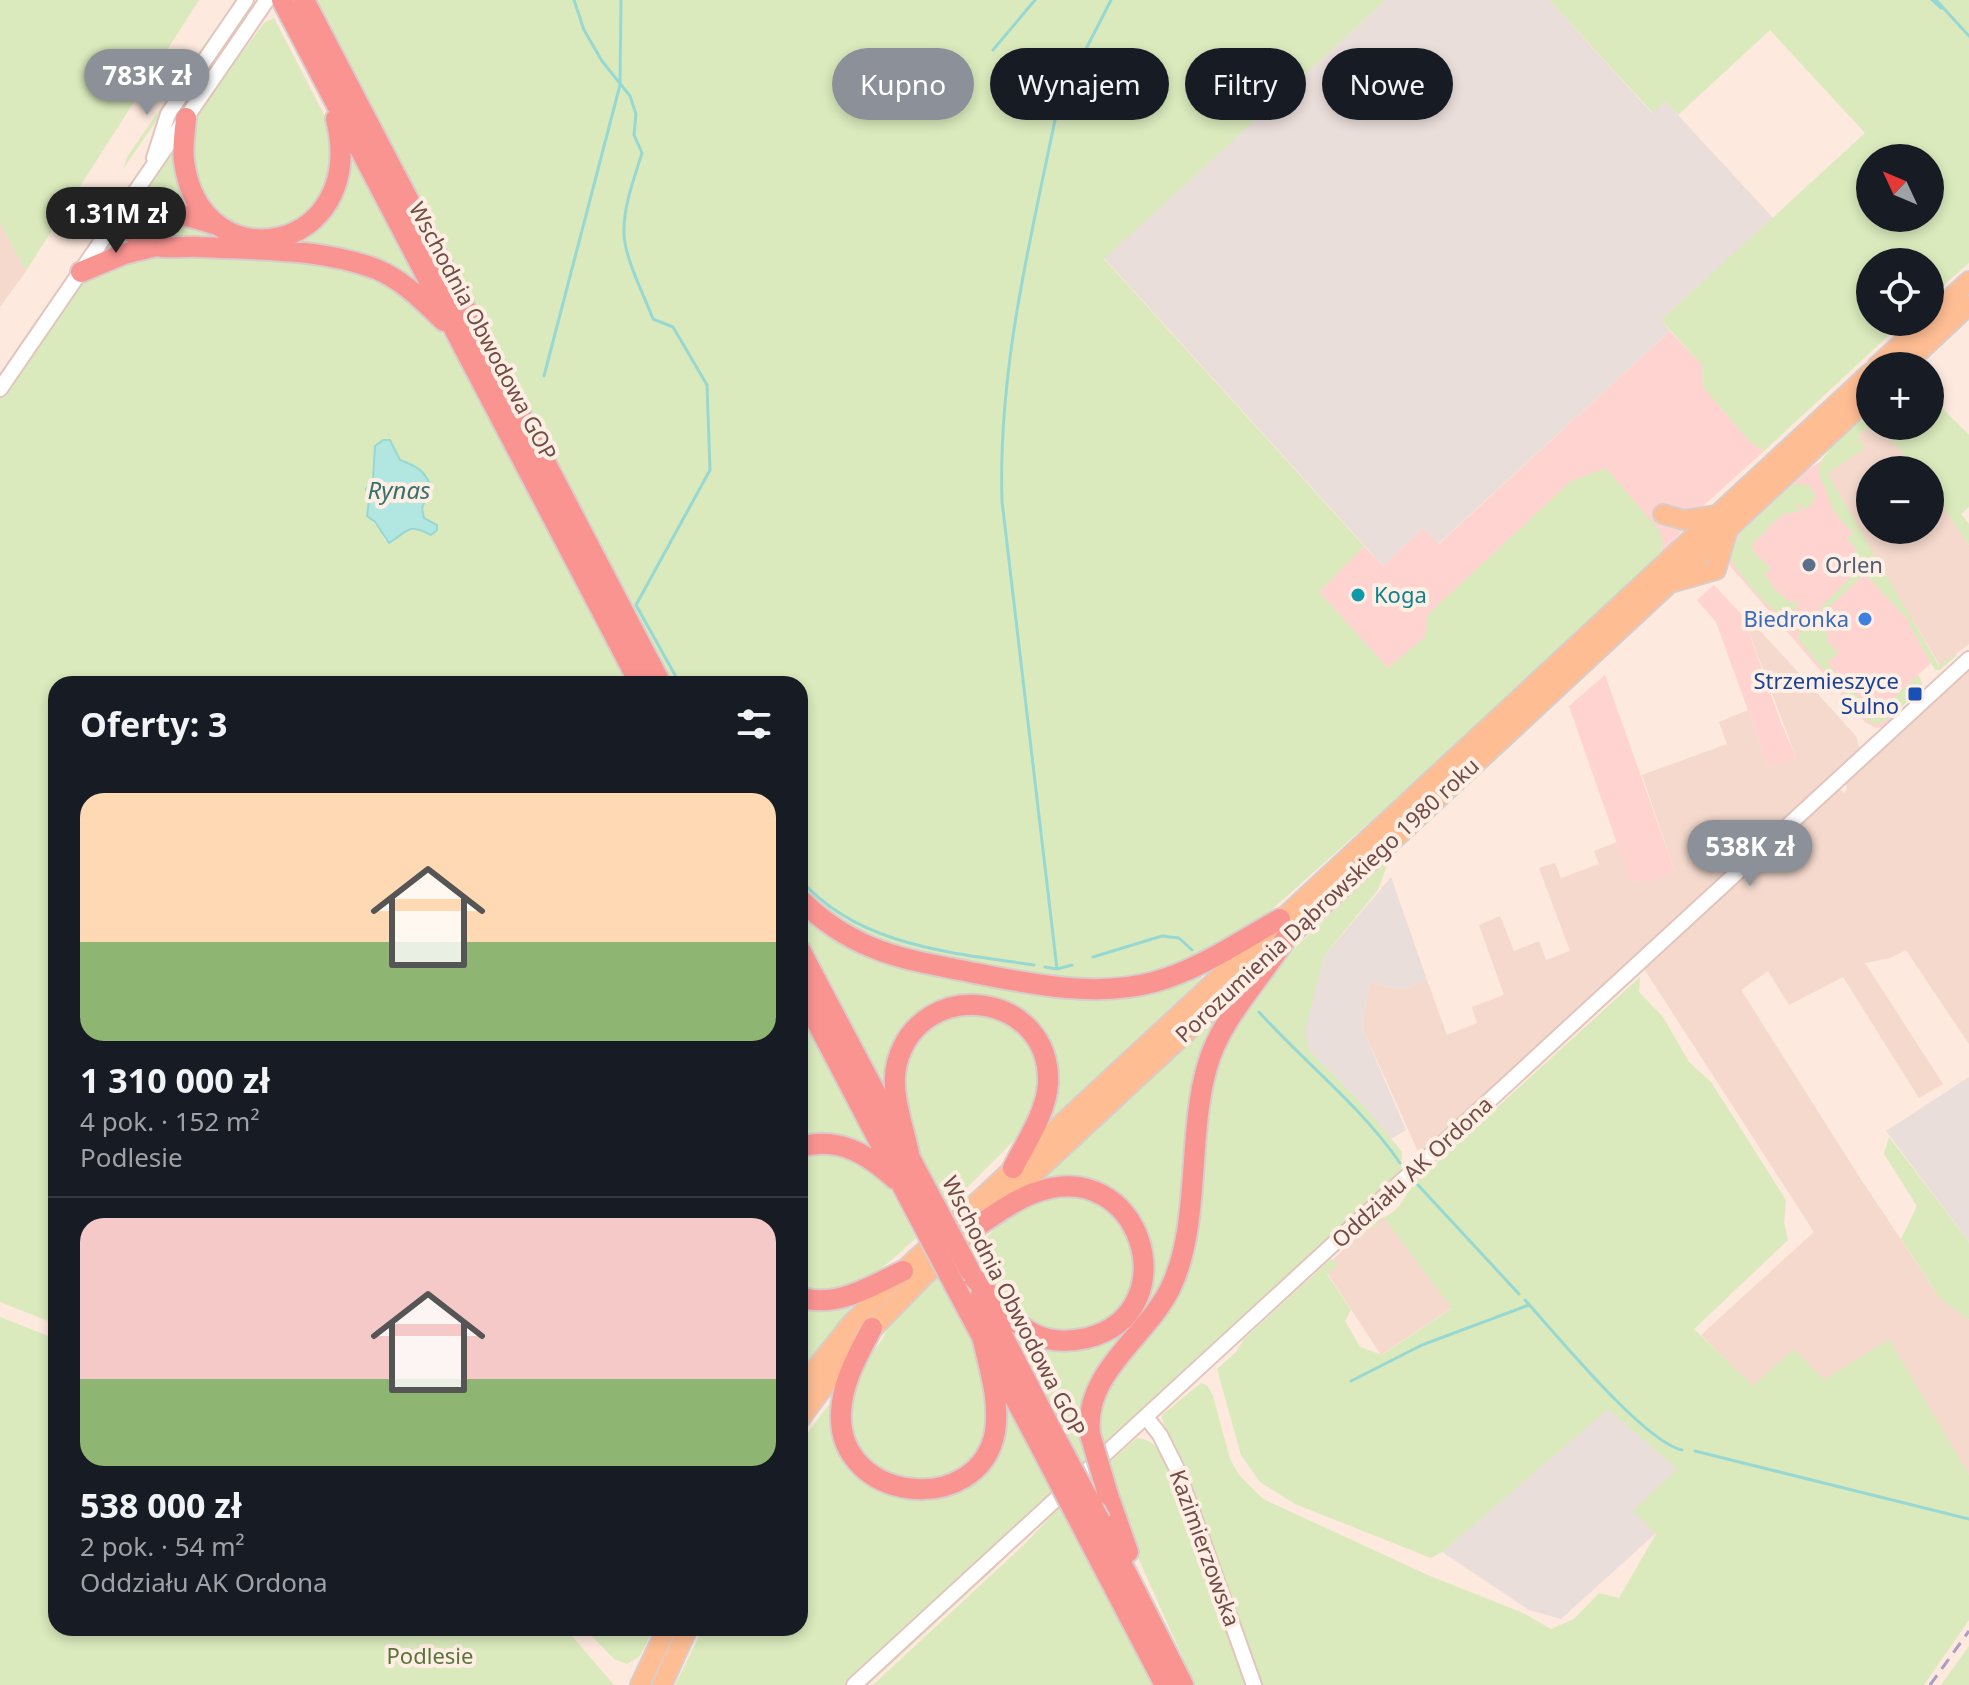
<!DOCTYPE html>
<html lang="pl">
<head>
<meta charset="utf-8">
<style>
	:root { --surface:#171b24; --page:#242831; --text:#f1f3f6; --muted:#9ea1a6; --line:#363941; --accent:#8c9099 }
	body { margin:0; font-family:"Noto Sans",sans-serif; background:var(--page); color:var(--text); height:100vh; display:flex; flex-direction:column; font-size:30px; white-space:nowrap }
	* { box-sizing:border-box; margin:0 }
	p { font-size:26px; color:var(--muted) }
	.icon { flex:none; width:44px; height:44px; fill:none; stroke:currentColor; stroke-width:2; stroke-linecap:round; stroke-linejoin:round }
	.map { position:relative; flex:1; overflow:hidden }
	.drawer { position:absolute; left:48px; top:676px; width:760px; height:960px; display:flex; flex-direction:column; background:var(--surface); border-radius:24px; box-shadow:0 4px 12px #0003 }
	.drawer>* { flex:none }
	.top-card { position:absolute; left:832px; top:48px; width:760px; height:72px; display:flex; gap:16px }
	.needle { width:52px; rotate:314deg }
	.buttons { position:absolute; left:1856px; top:144px; display:grid; gap:16px }
	.buttons a { display:grid; place-items:center; width:88px; height:88px; border-radius:50%; background:var(--surface); box-shadow:0 4px 12px #0003; font-size:40px }
	.price { position:absolute; translate:-50% -68px; padding:0 18px; border-radius:28px; background:var(--accent); color:#fff; font-size:26px; line-height:52px; filter:drop-shadow(0 2px 4px #0008) }
	.price::after { content:''; position:absolute; left:50%; top:48px; width:24px; height:18px; margin-left:-12px; background:inherit; clip-path:polygon(0 0,100% 0,50% 100%) }
	.price.current { background:#222; color:#fff }
	ul { padding:0; list-style:none }
	li { display:grid; align-content:center; gap:16px; height:424px; padding:0 32px }
	li+li { border-top:2px solid var(--line) }
	li span { display:grid; place-items:center; height:248px; border-radius:24px; color:#555 }
	li>.icon { margin-inline-start:auto }
	span .icon { width:144px; height:144px; fill:#fffc; stroke-width:1 }
	li b { font-size:34px }
	h2 { display:flex; justify-content:space-between; align-items:center; height:96px; padding:0 32px; font-size:34px }
	.tag { padding:0 28px; border-radius:36px; background:var(--surface); box-shadow:0 4px 12px #0003; font-size:28px; line-height:72px }
	.tag.current { background:var(--accent); color:#fff }
	.map>svg:first-child { display:block }
</style>
</head>
<body>
<div class="map">
<svg width="1969" height="1685" viewBox="0 0 1969 1685">
	<rect width="100%" height="100%" fill="#fde9dd"/>
	<path fill="#f4d9cc" d="M 0,223 L 26,271 L 0,307 Z
		M 1870,425 L 1881,426 L 1916,470 L 1870,470 L 1870,530 L 1930,530 L 1930,488 L 1969,545 L 1969,644 L 1940,666 L 1827,472 L 1865,448 L 1857,437 Z
		M 1745,614 L 1856,736 L 1860,750 L 1421,1158 L 1362,1027 L 1370,982 L 1402,990 L 1427,980 L 1447,1035 L 1477,1023 L 1472,1007 L 1504,995 L 1479,925 L 1500,916 L 1514,951 L 1539,941 L 1546,960 L 1570,951 L 1539,868 L 1555,863 L 1561,878 L 1599,864 L 1594,851 L 1617,842 L 1631,883 L 1645,879 L 1646,882 L 1675,872 L 1642,775 L 1727,744 L 1719,722 L 1748,710 L 1769,768 L 1796,757 L 1743,616 Z
		M 1969,668 L 1969,1044 L 1906,950 L 1890,958 L 1865,963 L 1943,1084 L 1919,1098 L 1843,977 L 1789,1005 L 1768,971 L 1741,990 L 1862,1181 L 1940,1298 L 1969,1320 L 1969,1475 L 1889,1340 L 1824,1380 L 1794,1350 L 1753,1387 L 1701,1335 L 1814,1232 L 1643,967 L 1838,788 L 1844,793 L 1847,789 L 1846,780 Z
		M 1384,1217 L 1453,1307 L 1381,1355 L 1324,1268 L 1372,1223 Z"/>
	<path fill="#fed3d0" d="M 1670,331 L 1702,365 L 1703,387 L 1750,442 L 1764,451 L 1703,506 L 1661,555 L 1663,541 L 1426,636 L 1388,668 L 1319,592 L 1364,546 L 1383,566 L 1423,528 L 1439,544 Z
		M 1823,460 L 1935,659 L 1918,675 L 1922,683 L 1921,688 L 1898,710 L 1900,713 L 1882,727 L 1876,728 L 1865,722 L 1731,567 L 1727,557 L 1733,539 L 1810,468 Z
		M 1714,585 L 1743,616 L 1781,723 L 1796,757 L 1769,768 L 1716,622 L 1697,600 Z
		M 1605,675 L 1675,872 L 1647,883 L 1645,879 L 1631,883 L 1569,706 Z"/>
	<path fill="#eadeda" d="M 1386,0 L 1549,0 L 1652,113 L 1665,101 L 1773,218 L 1661,320 L 1670,331 L 1438,544 L 1423,528 L 1383,566 L 1104,258 Z
		M 1391,877 L 1427,980 L 1402,990 L 1370,982 L 1362,1027 L 1406,1130 L 1391,1139 L 1365,1107 L 1307,1049 L 1304,1031 L 1324,956 Z
		M 1969,1077 L 1969,1242 L 1886,1131 Z
		M 1608,1408 L 1677,1469 L 1656,1533 L 1561,1619 L 1529,1610 L 1442,1552 Z"/>
	<path fill="#daeabc" fill-rule="evenodd" d="M 0,0 L 199,0 L 26,271 L 0,223 Z
		M 314,0 L 1386,0 L 1104,259 L 1364,546 L 1319,592 L 1388,668 L 1426,636 L 1427,615 L 1571,481 L 1606,468 L 1658,529 L 1663,541 L 1661,555 L 1397,798 L 1270,911 L 1240,933 L 1169,969 L 1113,981 L 1041,978 L 875,942 L 800,893 L 800,684 L 670,684 Z
		M 1549,0 L 1969,0 L 1969,263 L 1930,297 L 1930,262 L 1870,262 L 1870,322 L 1903,322 L 1764,451 L 1750,442 L 1703,387 L 1702,365 L 1661,320 L 1865,133 L 1770,30 L 1678,115 L 1665,101 L 1653,113 ZM 1870,158 L 1930,158 L 1930,218 L 1870,218 Z
		M 274,18 L 334,134 L 326,196 L 285,230 L 242,230 L 204,205 L 188,148 L 194,117 L 264,23 Z
		M 218,32 L 123,169 L 127,157 L 208,39 Z
		M 178,139 L 204,217 L 133,204 Z
		M 349,143 L 426,293 L 284,241 L 302,234 Z
		M 133,214 L 182,217 L 234,242 L 155,241 L 138,232 Z
		M 201,251 L 364,268 L 424,309 L 461,360 L 628,684 L 56,684 L 56,1324 L 0,1302 L 0,399 L 84,281 L 123,259 ZM 399,460 L 418,467 L 425,505 L 422,508 L 424,518 L 437,525 L 407,529 L 385,541 C 382,531 378,528 371,520 C 367,514 368,508 369,501 C 372,471 372,474 399,460 Z
		M 1930,380 L 1940,388 L 1932,398 L 1969,435 L 1969,507 L 1961,514 L 1969,524 L 1969,545 L 1930,488 L 1930,470 L 1916,470 L 1881,426 L 1930,426 Z
		M 1870,413 L 1870,425 L 1857,437 L 1865,448 L 1828,473 L 1939,666 L 1955,654 L 1957,655 L 1940,670 L 1935,670 L 1909,625 L 1911,623 L 1865,574 L 1829,607 L 1831,610 L 1825,615 L 1820,608 L 1861,567 L 1856,562 L 1859,558 L 1854,553 L 1856,549 L 1847,539 L 1853,533 C 1838,517 1832,512 1826,491 C 1825,485 1820,480 1819,473 C 1816,454 1856,426 1870,413 Z
		M 1797,483 L 1811,487 L 1815,495 L 1814,502 L 1804,510 L 1799,503 L 1796,507 L 1802,511 L 1783,514 L 1769,527 L 1767,525 L 1767,530 L 1752,544 L 1754,552 L 1771,569 L 1764,575 L 1772,583 L 1771,585 C 1780,594 1783,596 1792,604 L 1797,600 L 1799,603 L 1793,612 C 1787,613 1780,614 1774,610 C 1765,605 1729,564 1730,554 C 1730,547 1735,542 1740,537 L 1738,535 L 1788,488 Z
		M 1807,619 L 1814,620 L 1829,636 L 1826,640 L 1838,653 L 1827,663 L 1870,709 L 1875,704 L 1880,710 L 1882,708 L 1891,717 L 1876,725 L 1868,721 L 1798,640 L 1799,628 Z
		M 1918,675 L 1922,683 L 1921,688 L 1893,715 L 1885,706 Z
		M 1390,857 L 1378,890 L 1324,956 L 1305,1031 L 1308,1049 L 1365,1107 L 1402,1152 L 1401,1174 C 1302,1267 1199,1355 1101,1448 L 1096,1420 L 1102,1399 L 1115,1374 L 1164,1308 L 1201,1114 L 1230,1028 L 1273,969 Z
		M 800,906 L 829,931 L 1042,991 L 1196,973 L 1202,978 L 1041,1128 L 1055,1069 L 986,997 C 958,993 941,1003 919,1017 L 893,1111 L 800,928 Z
		M 1640,977 L 1639,992 L 1663,1017 L 1689,1062 L 1711,1082 L 1786,1200 L 1784,1222 L 1788,1240 L 1694,1329 L 1753,1386 L 1794,1349 L 1824,1380 L 1889,1339 L 1969,1475 L 1969,1620 L 1924,1685 L 1260,1685 L 1184,1472 L 1162,1419 L 1162,1415 L 1201,1383 L 1207,1385 L 1213,1396 L 1230,1459 L 1239,1475 L 1263,1499 L 1430,1576 L 1523,1613 L 1551,1629 L 1574,1619 L 1599,1593 L 1619,1598 L 1656,1534 L 1633,1511 L 1677,1469 L 1608,1409 L 1442,1552 L 1431,1558 L 1295,1504 L 1260,1482 L 1241,1455 L 1217,1369 L 1236,1352 L 1244,1339 L 1331,1259 L 1338,1265 L 1327,1274 L 1351,1310 L 1345,1321 L 1360,1347 L 1382,1355 L 1452,1308 L 1384,1218 L 1368,1231 L 1364,1228 C 1373,1221 1379,1220 1388,1215 C 1401,1209 1406,1193 1414,1183 Z
		M 1231,1000 L 1212,1033 L 1180,1235 L 1165,1283 L 1106,1362 L 1088,1461 L 1081,1467 L 1003,1318 L 1030,1338 L 1119,1331 L 1149,1238 C 1138,1214 1106,1178 1077,1178 C 1061,1178 1042,1185 1026,1189 Z
		M 800,1006 L 879,1153 L 800,1141 Z
		M 982,1009 L 1021,1030 L 1042,1073 L 1030,1124 L 949,1206 L 913,1141 L 901,1097 L 906,1056 L 935,1019 Z
		M 1889,1137 L 1969,1242 L 1969,1320 L 1940,1298 L 1901,1239 L 1917,1206 L 1884,1154 Z
		M 800,1153 L 850,1155 L 886,1181 L 916,1238 C 883,1268 849,1303 800,1286 Z
		M 1047,1195 L 1090,1196 L 1122,1217 L 1139,1274 L 1117,1316 L 1072,1334 L 1034,1328 L 989,1283 L 972,1252 L 1008,1215 Z
		M 937,1277 L 979,1356 L 991,1422 L 976,1457 L 951,1477 L 897,1481 L 865,1460 L 849,1429 L 851,1387 L 863,1363 L 882,1340 L 888,1327 Z
		M 847,1302 L 851,1305 L 850,1310 L 800,1373 L 800,1306 Z
		M 0,1317 L 56,1339 L 56,1628 L 565,1628 L 614,1685 L 0,1685 Z
		M 1001,1389 L 1055,1494 L 847,1685 L 675,1685 L 703,1628 L 800,1628 L 800,1443 L 837,1394 L 836,1410 L 877,1485 L 970,1481 Z
		M 1137,1438 C 1153,1440 1158,1448 1167,1461 L 1249,1685 L 1195,1685 L 1136,1553 L 1105,1466 Z
		M 1061,1505 L 1153,1685 L 873,1685 L 1027,1542 Z
		M 1042,1520 L 992,1571 L 868,1685 L 861,1685 Z
		M 584,1628 L 654,1628 L 640,1656 L 627,1664 L 614,1659 Z
		M 1969,1646 L 1969,1685 L 1941,1685 Z"/>
	<path fill="#b2e6e1" stroke="#98d8d3" stroke-width="2" d="M 383,440 L 390,440 L 400,460 C 416,466 425,470 431,487 L 422,508 L 424,518 L 437,525 L 437,530 L 431,535 C 407,522 409,531 389,543 L 375,522 L 367,516 L 369,500 L 366,489 L 373,480 L 375,446 Z"/>
	<g fill="none" stroke-linecap="round" stroke-linejoin="round">
		<path stroke="#98d8d3" stroke-width="3" d="M 574,0 L 584,30 L 602,61 L 630,96 L 636,114 L 634,135 L 642,153 C 634,179 623,207 624,234 C 625,259 644,295 653,319 L 673,327 L 707,385 L 710,470 L 636,605 L 680,684
			M 1932,0 L 1941,8
			M 1936,0 L 1969,36
			M 993,50 L 1035,0
			M 544,376 L 620,85 L 621,0
			M 800,879 C 857,946 953,953 1034,965
			M 1093,957 L 1162,936 L 1179,938 L 1192,950
			M 1072,965 L 1057,969 L 1002,501 C 998,371 1029,246 1055,120 L 1061,98 L 1111,0
			M 1045,967 L 1057,969
			M 1259,1012 C 1305,1063 1361,1106 1400,1163
			M 1418,1185 L 1519,1294
			M 1525,1300 C 1556,1334 1643,1441 1682,1450
			M 1351,1381 L 1422,1345 L 1529,1305
			M 1695,1451 L 1969,1519"/>
		<defs>
			<path id="tertiary" d="M 154,158 L 168,114 L 246,0
				M 0,389 L 267,0
				M 1146,1417 L 1160,1435 L 1177,1469 L 1254,1685
				M 854,1685 L 1969,659"/>
			<path id="primary" d="M 1930,317 L 1969,281
				M 1877,366 L 1925,322
				M 1904,366 L 1969,305
				M 1663,514 L 1684,520 L 1716,515
				M 1674,582 L 1716,570 L 1728,529
				M 800,1388 L 850,1325 L 903,1271 L 1870,373
				M 800,1419 L 850,1352 L 924,1276 L 1870,397
				M 640,1685 L 667,1628
				M 662,1685 L 688,1628"/>
			<path id="motorway" d="M 282,0 L 640,684
				M 304,0 L 661,684
				M 186,118 C 185,133 182,147 184,161 C 200,286 370,254 336,119
				M 214,224 C 183,214 150,204 119,216 C 125,229 142,242 156,246 C 170,249 186,246 199,247 C 257,250 321,248 376,269 C 403,280 423,301 444,321
				M 81,272 L 124,254 L 156,246
				M 800,899 C 820,919 844,936 871,947 C 899,959 930,964 960,970 C 1021,982 1092,999 1154,982 C 1199,970 1240,941 1280,919
				M 800,950 L 930,1196
				M 800,990 L 914,1208
				M 800,1147 C 839,1136 867,1154 895,1179
				M 910,1159 C 905,1130 889,1092 897,1063 C 921,974 1052,992 1048,1084 C 1046,1113 1026,1142 1013,1168
				M 972,1276 C 990,1294 1010,1322 1034,1334 C 1050,1342 1069,1342 1087,1338 C 1189,1313 1142,1152 1034,1193 C 1014,1200 995,1215 977,1226
				M 955,1286 L 1036,1438
				M 981,1294 L 1051,1429
				M 800,1297 C 836,1309 871,1286 903,1271
				M 872,1328 C 858,1355 842,1382 841,1413 C 837,1503 979,1518 995,1432 C 1000,1400 989,1367 982,1336
				M 1090,1434 C 1083,1373 1146,1337 1170,1289 C 1201,1226 1187,1137 1207,1067 C 1220,1019 1260,980 1286,938
				M 1108,1495 L 1128,1552
				M 1100,1521 L 1183,1685
				M 1085,1532 L 1165,1685"/>
		</defs>
		<use href="#tertiary" stroke="#e2c5bd" stroke-width="18"/>
		<use href="#primary" stroke="#d8cdcb" stroke-width="22"/>
		<use href="#motorway" stroke="#d8cdcb" stroke-width="24"/>
		<use href="#tertiary" stroke="#fff" stroke-width="14"/>
		<use href="#primary" stroke="#febd93" stroke-width="18"/>
		<use href="#motorway" stroke="#fa9491" stroke-width="20"/>
		<path stroke="#a99dc5" stroke-width="3" stroke-dasharray="12 8" stroke-linecap="butt" d="M 1930,1685 L 1969,1631"/>
		<defs>
			<path id="motorway-bridge" d="M 930,1196 L 970,1271
				M 914,1208 L 955,1286
				M 1051,1429 L 1100,1521
				M 1090,1434 L 1108,1495
				M 1036,1438 L 1085,1532"/>
		</defs>
		<use href="#motorway-bridge" stroke="#d8cdcb" stroke-width="24" stroke-linecap="butt"/>
		<use href="#motorway-bridge" stroke="#fa9491" stroke-width="20"/>
	</g>
	<circle fill="#5c6f8a" stroke="#ffeee4" stroke-width="3" cx="1809" cy="565" r="8"/>
	<circle fill="#0f9aa8" stroke="#ffeee4" stroke-width="3" cx="1358" cy="595" r="8"/>
	<circle fill="#3f7fe0" stroke="#ffeee4" stroke-width="3" cx="1865" cy="619" r="8"/>
	<rect fill="#1a4fb4" stroke="#ffeee4" stroke-width="3" x="1907" y="686" width="16" height="16" rx="4"/>
	<g text-anchor="middle" stroke-width="8" stroke-linejoin="round" paint-order="stroke">
		<g font-size="22" fill="#724b46" stroke="#ffeee4">
			<text transform="translate(483 331) rotate(62)" y="8">Wschodnia Obwodowa GOP</text>
			<text transform="translate(1327 900) rotate(-43)" y="8">Porozumienia Dąbrowskiego 1980 roku</text>
			<text transform="translate(1412 1172) rotate(-43)" y="8">Oddziału AK Ordona</text>
			<text transform="translate(1014 1306) rotate(63)" y="8">Wschodnia Obwodowa GOP</text>
			<text transform="translate(1205 1548) rotate(70)" y="8">Kazimierzowska</text>
		</g>
		<g font-size="22" fill="#4e5e75" stroke="#ffeee4" text-anchor="start">
			<text x="1825" y="573">Orlen</text>
		</g>
		<g font-size="22" fill="#0d838f" stroke="#ffeee4" text-anchor="start">
			<text x="1374" y="603">Koga</text>
		</g>
		<g font-size="22" fill="#366cbe" stroke="#ffeee4" text-anchor="end">
			<text x="1849" y="627">Biedronka</text>
		</g>
		<g font-size="22" fill="#164399" stroke="#ffeee4" text-anchor="end">
			<text x="1899" y="689">Strzemieszyce<tspan x="1899" dy="25">Sulno</tspan></text>
		</g>
		<g font-size="22" fill="#59743b" stroke="#ffeee4">
			<text x="430" y="1664">Podlesie</text>
		</g>
		<g font-size="24" font-style="italic" fill="#37726e" stroke="#ffeee4">
			<text x="399" y="499">Rynas</text>
		</g>
	</g>
</svg>
<div class="buttons">
<a><svg class="needle" viewBox="-14 -14 28 28"><path d="M0-13l5 13h-10z" fill="#e53935"/><path d="M0 13l5-13h-10z" fill="#9ea1a6"/></svg></a>
<a><svg class="icon" aria-label="locate" viewBox="0 0 24 24"><circle cx="12" cy="12" r="6"/><path d="M12 2v4M12 18v4M2 12h4M18 12h4"/></svg></a>
<a>+</a>
<a>−</a>
</div>
<b class="price" style="left:147px;top:117px">783K zł</b>
<b class="price current" style="left:116px;top:255px">1.31M zł</b>
<b class="price" style="left:1750px;top:888px">538K zł</b>
<div class="top-card">
<a class="tag current">Kupno</a>
<a class="tag">Wynajem</a>
<a class="tag">Filtry</a>
<a class="tag">Nowe</a>
</div>
<section class="drawer">
<h2>Oferty: 3<svg class="icon" aria-label="filters" viewBox="0 0 24 24"><path d="M4 7h16M4 17h16"/><circle cx="9" cy="7" r="2"/><circle cx="15" cy="17" r="2"/></svg></h2>
<ul>
<li><span style="background:linear-gradient(#ffd9b3 60%,#8fb573 0)"><svg class="icon" aria-label="home" viewBox="0 0 24 24"><path d="M3 11l9-7 9 7M6 9v11h12V9"/></svg></span><div><b>1 310 000 zł</b><p>4 pok. · 152 m²</p><p>Podlesie</p></div></li>
<li><span style="background:linear-gradient(#f6c9c9 65%,#8fb573 0)"><svg class="icon" aria-label="home" viewBox="0 0 24 24"><path d="M3 11l9-7 9 7M6 9v11h12V9"/></svg></span><div><b>538 000 zł</b><p>2 pok. · 54 m²</p><p>Oddziału AK Ordona</p></div></li>
</ul>
</section>
</div>
</body>
</html>
